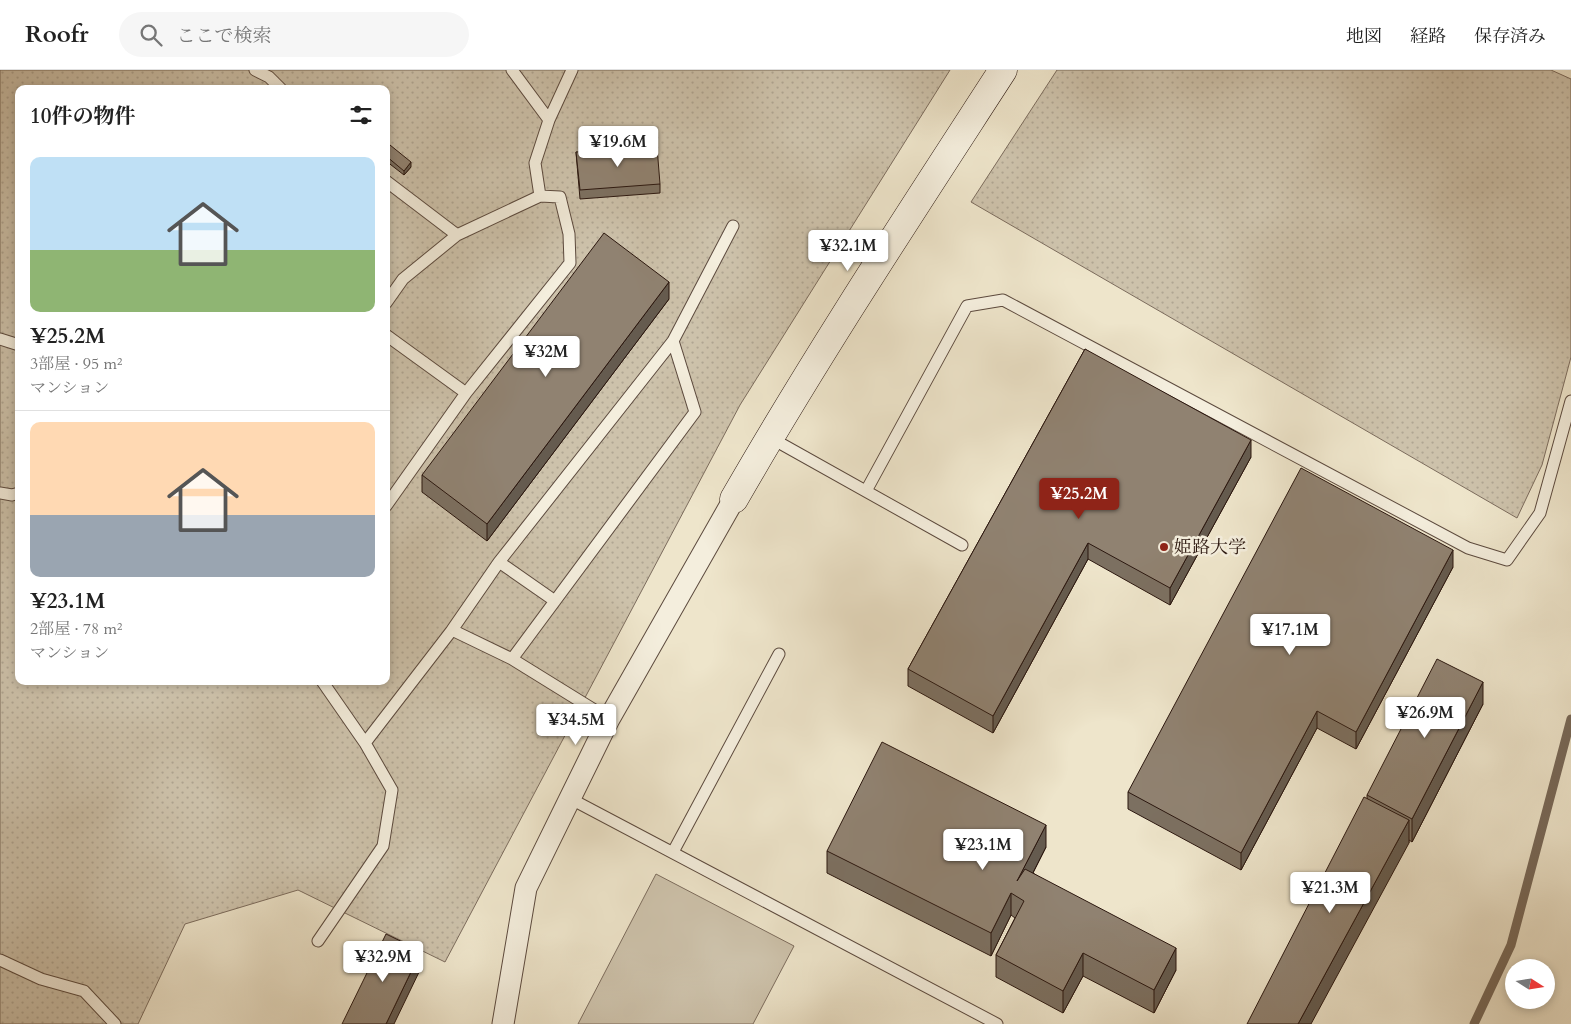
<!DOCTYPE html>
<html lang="ja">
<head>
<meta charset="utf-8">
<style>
	:root { --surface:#fff; --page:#f6f6f6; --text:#222; --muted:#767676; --line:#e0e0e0; --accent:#8f2418 }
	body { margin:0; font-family:Cardo,"Noto Serif JP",serif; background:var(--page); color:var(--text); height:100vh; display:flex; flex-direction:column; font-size:19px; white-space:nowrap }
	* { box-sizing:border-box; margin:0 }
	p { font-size:16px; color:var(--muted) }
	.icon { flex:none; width:28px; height:28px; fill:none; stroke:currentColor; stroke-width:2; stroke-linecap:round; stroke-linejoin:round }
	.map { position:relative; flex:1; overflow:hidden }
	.panel { position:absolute; left:15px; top:15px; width:375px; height:600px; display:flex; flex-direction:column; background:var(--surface); border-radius:10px; box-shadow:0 2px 8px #0003 }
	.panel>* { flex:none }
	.needle { width:32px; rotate:102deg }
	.tools { position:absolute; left:1505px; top:889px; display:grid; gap:10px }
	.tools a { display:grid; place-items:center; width:50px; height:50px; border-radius:50%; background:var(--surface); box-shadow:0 2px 8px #0003; font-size:25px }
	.price { position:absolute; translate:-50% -42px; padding:0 11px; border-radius:5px; background:#fff; color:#222; font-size:16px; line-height:32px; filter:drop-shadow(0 1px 2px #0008) }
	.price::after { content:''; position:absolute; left:50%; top:30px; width:15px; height:11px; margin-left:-8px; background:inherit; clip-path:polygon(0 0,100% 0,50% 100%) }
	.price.active { background:var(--accent); color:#fff }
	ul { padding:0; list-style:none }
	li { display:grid; align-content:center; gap:10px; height:265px; padding:0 15px }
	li+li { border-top:1px solid var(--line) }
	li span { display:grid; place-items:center; height:155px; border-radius:10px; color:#555 }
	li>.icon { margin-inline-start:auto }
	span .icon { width:90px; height:90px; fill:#fffc; stroke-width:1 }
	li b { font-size:21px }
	h2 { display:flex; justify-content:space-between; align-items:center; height:60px; padding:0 15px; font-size:21px }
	header { display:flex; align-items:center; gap:30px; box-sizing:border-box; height:70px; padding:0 25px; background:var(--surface); border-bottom:1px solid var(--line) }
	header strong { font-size:24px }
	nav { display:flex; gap:28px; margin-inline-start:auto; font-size:18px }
	.search { width:350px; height:45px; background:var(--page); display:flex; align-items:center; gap:12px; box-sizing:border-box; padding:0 18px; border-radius:28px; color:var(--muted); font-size:19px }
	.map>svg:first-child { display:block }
</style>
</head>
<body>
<header>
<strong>Roofr</strong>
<div class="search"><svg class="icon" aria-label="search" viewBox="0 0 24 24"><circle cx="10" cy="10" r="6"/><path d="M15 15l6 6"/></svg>ここで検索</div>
<nav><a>地図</a><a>経路</a><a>保存済み</a></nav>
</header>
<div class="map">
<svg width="1571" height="954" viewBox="0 0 1571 954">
	<defs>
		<pattern id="grass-dots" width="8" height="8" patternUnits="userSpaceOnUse" patternTransform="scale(1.25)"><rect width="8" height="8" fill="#cdc2ab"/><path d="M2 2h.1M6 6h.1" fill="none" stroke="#b0a692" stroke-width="1.8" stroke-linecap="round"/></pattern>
	</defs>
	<rect width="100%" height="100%" fill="#eee5cb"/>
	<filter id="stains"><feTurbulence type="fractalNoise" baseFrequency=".004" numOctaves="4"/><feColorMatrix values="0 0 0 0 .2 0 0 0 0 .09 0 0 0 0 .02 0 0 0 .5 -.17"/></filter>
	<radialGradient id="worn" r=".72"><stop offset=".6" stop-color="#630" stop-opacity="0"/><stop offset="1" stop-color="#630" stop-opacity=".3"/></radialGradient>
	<path fill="url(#grass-dots)" stroke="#7c6c5d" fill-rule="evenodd" d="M 0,0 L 950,0 L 740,335 L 445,892 L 298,820 L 185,854 L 138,954 L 0,954 ZM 19,19 L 386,19 L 386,611 L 19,611 Z
		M 1057,0 L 1551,0 L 1571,9 L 1571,287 L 1542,395 L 1517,448 L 971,132 Z"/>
	<path fill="#cdc2ab" stroke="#7c6c5d" d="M 656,804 L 794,876 L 753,954 L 578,954 Z"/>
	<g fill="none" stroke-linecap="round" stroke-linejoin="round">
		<path stroke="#786959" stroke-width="9" d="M 1474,954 L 1511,875 L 1571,649"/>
		<defs>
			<path id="lane" d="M 255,0 L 269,7 L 281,19
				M 512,0 L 549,50
				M 386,111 L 457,165
				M 540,126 L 535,93 L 549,50 L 572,0
				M 386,233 L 403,209 L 457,165 L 540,126 L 560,127 L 569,164 L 570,193 L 466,323 L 386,436
				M 386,265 L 466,323
				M 0,269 L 19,275
				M 769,367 L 962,475
				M 866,421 L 967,236 L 1003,230 L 1468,478 L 1507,490 L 1540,443 L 1571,331
				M 0,423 L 12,425 L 19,423
				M 499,492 L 555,531
				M 452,560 L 512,589 L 609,649
				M 512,589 L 695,342 L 673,271
				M 365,673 L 452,560 L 499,492 L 673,271 L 733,156
				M 571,729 L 997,954
				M 673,782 L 779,584
				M 318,871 L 383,776 L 392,720 L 365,673 L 322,611
				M 0,890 L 41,909 L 84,921 L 115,954"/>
			<path id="street" d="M 503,954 L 526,818 L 609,649 L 734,429"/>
			<path id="secondary" d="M 734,429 C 818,283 911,142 1003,0"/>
		</defs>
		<use href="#lane" stroke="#5c4a3e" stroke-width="13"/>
		<use href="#street" stroke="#5c4a3e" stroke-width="23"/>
		<use href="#secondary" stroke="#2b170f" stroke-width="29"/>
		<use href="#lane" stroke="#f4eedd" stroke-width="11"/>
		<use href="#street" stroke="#f4eedd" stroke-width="21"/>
		<use href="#secondary" stroke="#f4eedd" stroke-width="28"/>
	</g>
	<path fill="#7c7061" stroke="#2b170f" d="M 386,81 L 411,97 L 404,105 L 386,91 Z
		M 576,82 L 660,114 L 660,123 L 580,129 Z
		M 669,229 L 487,471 L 422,422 L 422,405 Z
		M 1085,279 L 1251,387 L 1170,535 L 1088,489 L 993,663 L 908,616 L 908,599 Z
		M 1453,497 L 1356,679 L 1317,658 L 1241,800 L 1128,739 L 1128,722 Z
		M 1483,634 L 1412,772 L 1409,770 L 1409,773 L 1367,728 L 1367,725 Z
		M 1046,777 L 1033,803 L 1176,900 L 1154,943 L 1083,906 L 1063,943 L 996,907 L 996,885 L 1015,848 L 1011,845 L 991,886 L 827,803 L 827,781 Z"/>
	<path fill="#655b4f" stroke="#2b170f" d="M 411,92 L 411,97 L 404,105 L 404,101 Z
		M 669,212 L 669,229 L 487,471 L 487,454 Z
		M 1251,370 L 1251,387 L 1170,535 L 1170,518 Z
		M 1088,473 L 1088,489 L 993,663 L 993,646 Z
		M 1453,480 L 1453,497 L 1356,679 L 1356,662 Z
		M 1483,612 L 1483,634 L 1412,772 L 1412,749 Z
		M 1317,641 L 1317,658 L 1241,800 L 1241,783 Z
		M 1409,750 L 1409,773 L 1311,954 L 1298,954 Z
		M 1046,755 L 1046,777 L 1020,828 L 1017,811 Z
		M 1011,823 L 1011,845 L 991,886 L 991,863 Z
		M 1176,878 L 1176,900 L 1154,943 L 1154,920 Z
		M 421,881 L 421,898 L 394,954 L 386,954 Z
		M 1083,883 L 1083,906 L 1063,943 L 1063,921 Z"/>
	<path fill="#908271" stroke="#2b170f" d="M 390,75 L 411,92 L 404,101 L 386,86 L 386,81 Z
		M 657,77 L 660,114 L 580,120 L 576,82 Z
		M 604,163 L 669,212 L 487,454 L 422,405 Z
		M 1085,279 L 1251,370 L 1170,518 L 1088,473 L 993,646 L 908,599 Z
		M 1301,398 L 1453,480 L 1356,662 L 1317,641 L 1241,783 L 1128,722 Z
		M 1437,589 L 1483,612 L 1412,749 L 1367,725 Z
		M 882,672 L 1046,755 L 1017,811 L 1025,799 L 1176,878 L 1154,920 L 1083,883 L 1063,921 L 996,885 L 1024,831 L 1011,823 L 991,863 L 827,781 Z
		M 1364,727 L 1409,750 L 1298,954 L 1247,954 Z
		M 386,864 L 421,881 L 386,954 L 342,954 Z"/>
	<circle fill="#8f2418" stroke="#f4eedd" stroke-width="2" cx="1164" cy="477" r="5"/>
	<g text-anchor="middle" stroke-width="5" stroke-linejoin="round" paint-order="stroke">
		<g font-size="18" fill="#2b170f" stroke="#f4eedd" text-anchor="start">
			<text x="1174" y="483">姫路大学</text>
		</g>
	</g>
	<rect width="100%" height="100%" filter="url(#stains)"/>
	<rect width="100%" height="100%" fill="url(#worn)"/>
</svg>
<div class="tools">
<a><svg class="needle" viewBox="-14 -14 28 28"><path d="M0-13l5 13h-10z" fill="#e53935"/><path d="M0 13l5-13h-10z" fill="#767676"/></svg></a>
</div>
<b class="price" style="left:618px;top:98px">¥19.6M</b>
<b class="price" style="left:848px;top:202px">¥32.1M</b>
<b class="price" style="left:546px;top:308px">¥32M</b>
<b class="price active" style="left:1079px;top:450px">¥25.2M</b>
<b class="price" style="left:1290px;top:586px">¥17.1M</b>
<b class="price" style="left:1425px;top:669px">¥26.9M</b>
<b class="price" style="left:576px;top:676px">¥34.5M</b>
<b class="price" style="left:983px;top:801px">¥23.1M</b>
<b class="price" style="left:1330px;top:844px">¥21.3M</b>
<b class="price" style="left:383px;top:913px">¥32.9M</b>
<section class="panel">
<h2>10件の物件<svg class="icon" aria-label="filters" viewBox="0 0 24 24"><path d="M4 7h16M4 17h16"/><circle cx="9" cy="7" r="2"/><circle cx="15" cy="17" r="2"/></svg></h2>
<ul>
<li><span style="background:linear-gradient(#bfe0f5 60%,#8fb573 0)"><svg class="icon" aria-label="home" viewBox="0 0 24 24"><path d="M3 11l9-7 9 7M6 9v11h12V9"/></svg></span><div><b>¥25.2M</b><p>3部屋 · 95 m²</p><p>マンション</p></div></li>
<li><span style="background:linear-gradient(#ffd9b3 60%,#9aa5b1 0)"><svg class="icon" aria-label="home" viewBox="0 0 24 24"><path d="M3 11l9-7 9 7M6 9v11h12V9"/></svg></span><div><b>¥23.1M</b><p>2部屋 · 78 m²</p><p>マンション</p></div></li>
</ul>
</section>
</div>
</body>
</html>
